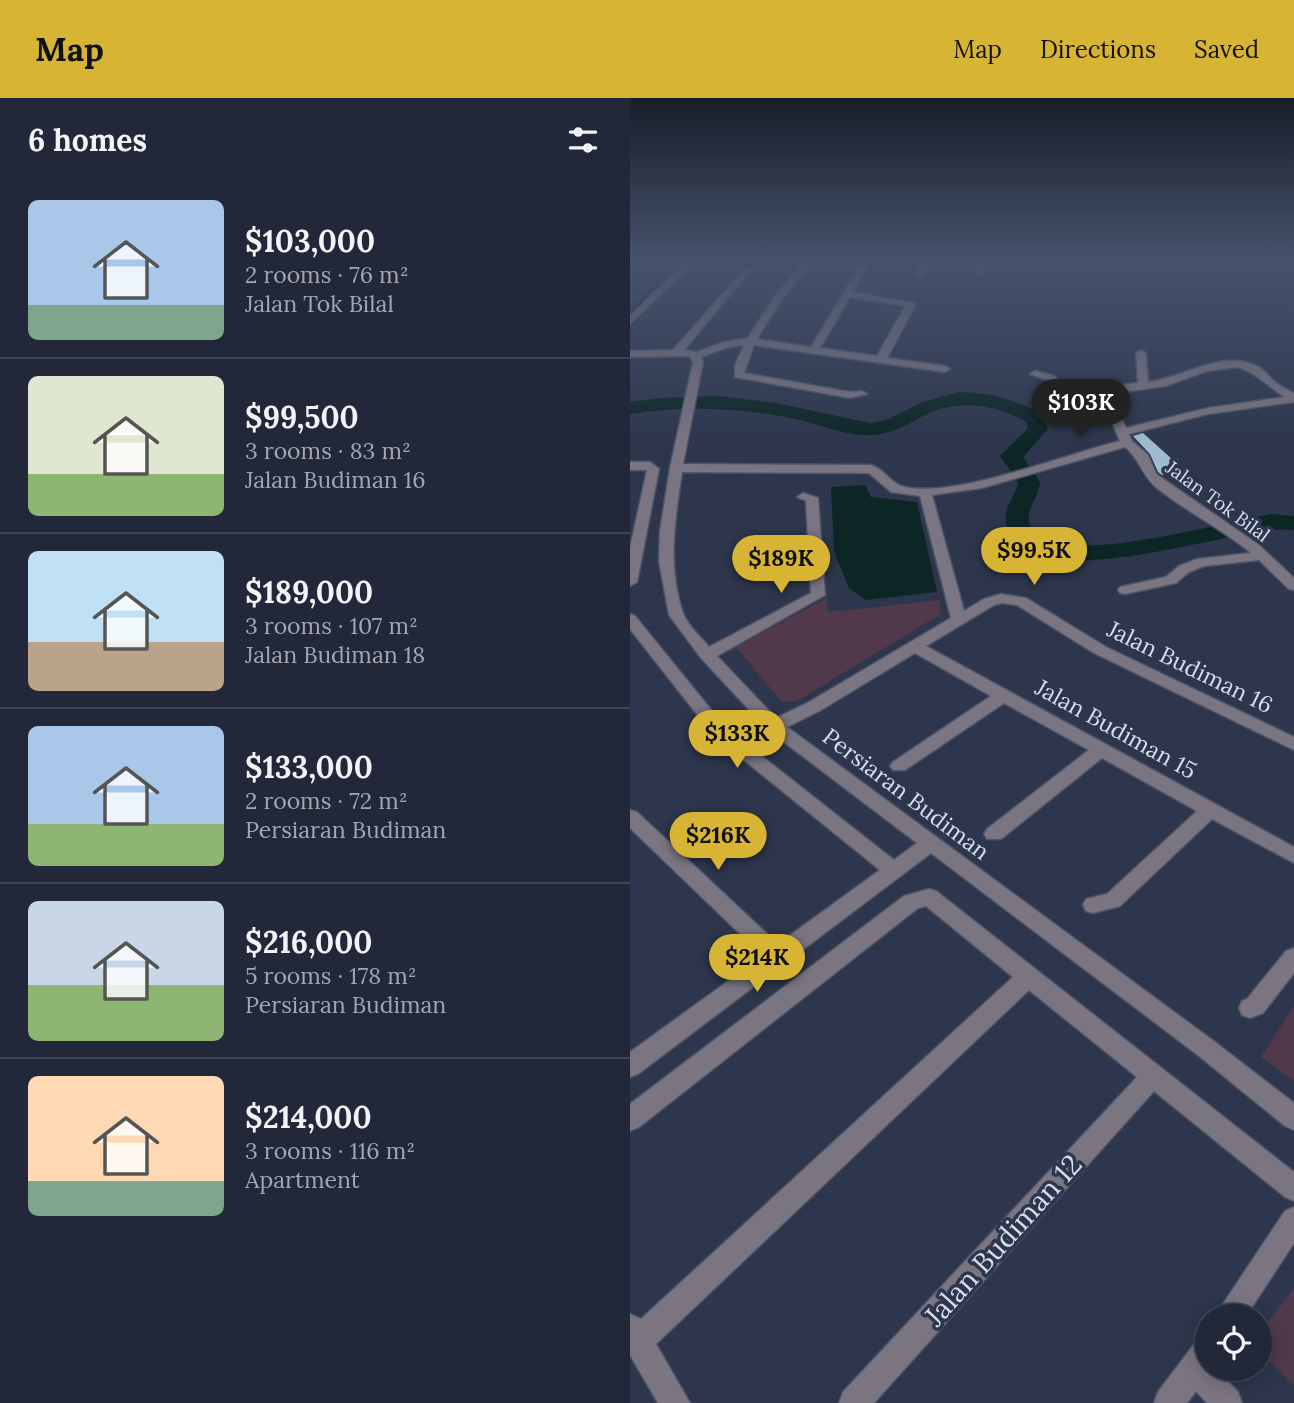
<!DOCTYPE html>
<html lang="en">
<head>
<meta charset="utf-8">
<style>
	:root { --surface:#222839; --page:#2a3041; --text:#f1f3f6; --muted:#a2a6ae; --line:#3f4453; --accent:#d7b434 }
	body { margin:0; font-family:Lora,serif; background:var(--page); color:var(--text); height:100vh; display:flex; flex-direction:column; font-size:26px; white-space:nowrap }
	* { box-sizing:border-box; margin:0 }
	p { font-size:23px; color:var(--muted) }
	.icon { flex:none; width:38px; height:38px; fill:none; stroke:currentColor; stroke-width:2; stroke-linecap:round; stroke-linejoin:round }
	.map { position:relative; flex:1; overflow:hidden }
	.drawer { display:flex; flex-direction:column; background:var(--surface); width:630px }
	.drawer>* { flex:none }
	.buttons { position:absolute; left:565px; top:1206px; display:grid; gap:14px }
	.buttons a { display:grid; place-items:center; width:77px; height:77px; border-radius:50%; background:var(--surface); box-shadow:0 4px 18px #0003,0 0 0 2px var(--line); font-size:35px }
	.price { position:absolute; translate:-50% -60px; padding:0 16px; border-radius:24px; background:var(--accent); color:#111; font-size:23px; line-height:46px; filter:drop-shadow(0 2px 4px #0008) }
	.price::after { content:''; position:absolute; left:50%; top:42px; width:21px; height:16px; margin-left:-10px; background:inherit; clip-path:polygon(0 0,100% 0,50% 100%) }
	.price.on { background:#222; color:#fff }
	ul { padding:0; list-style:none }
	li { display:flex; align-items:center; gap:21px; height:175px; padding:0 28px }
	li+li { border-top:2px solid var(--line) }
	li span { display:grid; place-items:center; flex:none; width:196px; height:140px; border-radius:10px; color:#555 }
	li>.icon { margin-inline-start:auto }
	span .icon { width:84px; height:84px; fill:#fffc; stroke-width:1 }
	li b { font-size:30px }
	h2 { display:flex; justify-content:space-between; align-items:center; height:84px; padding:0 28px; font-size:30px }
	header { display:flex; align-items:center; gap:42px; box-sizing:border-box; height:98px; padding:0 35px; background:var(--accent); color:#111 }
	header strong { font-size:33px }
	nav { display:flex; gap:38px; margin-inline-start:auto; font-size:24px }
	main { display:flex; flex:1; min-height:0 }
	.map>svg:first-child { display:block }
</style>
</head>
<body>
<header>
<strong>Map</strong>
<nav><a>Map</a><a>Directions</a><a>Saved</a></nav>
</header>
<main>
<section class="drawer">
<h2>6 homes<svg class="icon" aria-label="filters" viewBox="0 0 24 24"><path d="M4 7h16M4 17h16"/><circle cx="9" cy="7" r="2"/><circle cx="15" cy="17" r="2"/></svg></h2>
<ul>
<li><span style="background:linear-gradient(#a9c7e8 75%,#7fa58c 0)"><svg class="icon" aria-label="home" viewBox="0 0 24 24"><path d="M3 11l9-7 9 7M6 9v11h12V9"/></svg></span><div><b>$103,000</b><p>2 rooms · 76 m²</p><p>Jalan Tok Bilal</p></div></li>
<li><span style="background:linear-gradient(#dfe7d0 70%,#8fb573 0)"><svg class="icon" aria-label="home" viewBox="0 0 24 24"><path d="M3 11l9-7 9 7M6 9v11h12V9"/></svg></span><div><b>$99,500</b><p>3 rooms · 83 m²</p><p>Jalan Budiman 16</p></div></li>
<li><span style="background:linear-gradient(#bfe0f5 65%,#b9a48a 0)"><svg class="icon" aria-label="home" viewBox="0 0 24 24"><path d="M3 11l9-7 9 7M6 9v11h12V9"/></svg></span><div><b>$189,000</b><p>3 rooms · 107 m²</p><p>Jalan Budiman 18</p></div></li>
<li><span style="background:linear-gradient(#a9c7e8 70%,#8fb573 0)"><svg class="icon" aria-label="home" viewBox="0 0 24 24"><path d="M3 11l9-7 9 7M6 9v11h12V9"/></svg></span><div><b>$133,000</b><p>2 rooms · 72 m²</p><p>Persiaran Budiman</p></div></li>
<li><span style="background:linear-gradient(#c9d6e8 60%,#8fb573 0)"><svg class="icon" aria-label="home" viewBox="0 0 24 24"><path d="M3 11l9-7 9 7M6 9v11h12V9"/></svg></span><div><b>$216,000</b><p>5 rooms · 178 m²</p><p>Persiaran Budiman</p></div></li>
<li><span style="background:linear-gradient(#ffd9b3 75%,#7fa58c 0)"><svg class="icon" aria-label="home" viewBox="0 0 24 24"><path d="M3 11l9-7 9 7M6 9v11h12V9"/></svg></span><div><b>$214,000</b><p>3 rooms · 116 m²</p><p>Apartment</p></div></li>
</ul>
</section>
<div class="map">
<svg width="664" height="1305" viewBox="0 0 664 1305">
	<rect width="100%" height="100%" fill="#2d364c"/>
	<path fill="#52384b" d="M 196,500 L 198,514 L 310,502 L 311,516 L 167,603 L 152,604 L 106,549 Z
		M 664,908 L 664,983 L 631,959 Z
		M 664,1190 L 664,1287 L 630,1254 L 630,1235 Z"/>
	<path fill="#0c2626" d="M 235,387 L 241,399 L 287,404 L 307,494 L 236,502 L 219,490 L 204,454 L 201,389 Z"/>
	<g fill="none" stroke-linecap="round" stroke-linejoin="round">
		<path stroke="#0c2626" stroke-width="2.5" d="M 0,215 L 49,164"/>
		<path fill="#0c2626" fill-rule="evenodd" d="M 330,294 C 360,294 386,303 413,316 L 418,331 L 393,359 L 410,384 C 409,401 393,412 401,430 C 421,475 602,421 642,416 L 664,418 L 664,432 C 612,424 391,510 376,424 C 373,409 386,399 388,384 L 370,358 L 398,330 L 396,323 C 359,305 327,300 289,320 C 273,329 258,337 239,337 C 215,338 189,326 166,321 C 110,310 56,307 0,316 L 0,304 L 29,300 L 88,298 L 146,305 L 240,325 L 257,322 L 292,304 Z"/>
	</g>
	<path fill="#9dbcce" d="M 513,335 L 542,361 L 548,361 L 550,375 L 532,377 L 528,374 L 520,356 L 503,338 Z"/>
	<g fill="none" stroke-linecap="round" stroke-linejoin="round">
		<defs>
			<path id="minor" d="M 56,164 L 65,164 L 0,226 L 0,218 Z
				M 174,164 L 183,164 L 152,201 L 127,241 L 181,249 L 232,164 L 240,164 L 223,194 L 286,206 L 257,260 L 315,268 L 320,271 L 315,274 L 124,247 L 114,275 L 220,294 L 232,293 L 237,296 L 220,300 L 105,279 L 105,267 L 114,247 L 99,249 L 71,259 L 73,264 L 53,366 L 241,367 C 254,371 260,384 271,388 C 319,403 439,355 490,343 C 470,296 473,304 425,294 L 417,282 L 400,276 L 405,273 L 425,278 L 432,289 L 464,293 L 473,289 L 508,285 L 506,255 L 511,252 L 516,255 L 518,284 C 554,280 593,250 629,269 C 635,273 640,280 645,284 C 651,289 658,292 664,295 L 664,304 L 578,316 L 499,336 L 502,343 L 518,357 L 526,376 L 629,447 L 664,480 L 664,492 L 659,491 L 629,462 L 574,468 L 559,474 L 546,485 L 495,496 L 490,495 L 488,492 L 490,489 L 536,479 L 549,468 L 567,461 L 621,455 C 592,431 557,414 527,390 C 512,378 510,361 495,349 L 352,390 L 302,397 L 334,513 L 354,501 L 371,496 L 396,500 L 476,549 L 664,639 L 664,652 L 464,555 L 387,507 L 372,505 L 364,507 L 296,548 L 664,749 L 664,765 L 582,721 L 490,808 L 463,815 L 456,813 L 453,807 L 456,801 L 477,796 L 567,713 L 472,660 L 371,741 L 357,741 L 354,736 L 357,731 L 459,652 L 374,605 L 275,672 L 263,672 L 260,668 L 263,664 L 361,598 L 285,555 L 191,612 L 157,629 L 585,944 L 664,1005 L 664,1032 L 655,1028 L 569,958 L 301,755 L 8,976 L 0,979 L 0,954 L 133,858 L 0,730 L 0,712 L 7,714 L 148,846 L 250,772 L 84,638 L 0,531 L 0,516 L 5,518 L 96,630 L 264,762 L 287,745 L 138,632 L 71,560 L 39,517 L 29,463 L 30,433 L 40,370 L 63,264 L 59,258 L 0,259 L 0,253 L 43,252 L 117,168 L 120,173 L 54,252 L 67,254 L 94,244 L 118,240 L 145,198 ZM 220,199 L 275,208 L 247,258 L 190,250 ZM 608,269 C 627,275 638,289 655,299 L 578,310 L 496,330 L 484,305 L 473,297 L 536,288 L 577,273 ZM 52,374 L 239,375 L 261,394 L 290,398 L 321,520 L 179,604 L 146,620 L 87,558 L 195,497 L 188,400 L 173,395 L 167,399 L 176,403 L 181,495 L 79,549 C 71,539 57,527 53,515 C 37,469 45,420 52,374 Z
				M 291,164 L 299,164 L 295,175 L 291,178 L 287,175 Z
				M 353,164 L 362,164 L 352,175 L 346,175 Z
				M 0,364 L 20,364 L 29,371 L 7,484 L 0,488 L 0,450 L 17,372 L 0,372 Z
				M 299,791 L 306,793 L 664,1074 L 664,1103 L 655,1099 L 524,993 L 244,1305 L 209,1305 L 213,1294 L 507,979 L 399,892 L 26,1246 L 60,1305 L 28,1305 L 0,1257 L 0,1216 L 11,1221 L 383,879 L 296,808 L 288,810 L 9,1029 L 0,1033 L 0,1006 L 274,798 Z
				M 664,850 L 664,875 L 633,915 L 620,920 L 612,917 L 609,910 L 612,903 L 617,901 L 656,853 Z
				M 664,1109 L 664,1145 L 616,1218 L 585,1218 L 655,1113 Z
				M 578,1237 L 578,1270 L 585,1270 L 608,1294 L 612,1305 L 577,1305 L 566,1293 L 557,1305 L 524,1305 L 528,1294 L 568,1241 Z"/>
		</defs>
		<use href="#minor" stroke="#4c5469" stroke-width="3"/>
		<use href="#minor" fill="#7a7581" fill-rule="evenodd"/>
	</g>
	<linearGradient id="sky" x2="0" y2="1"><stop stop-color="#191e2a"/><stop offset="0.47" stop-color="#46526c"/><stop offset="1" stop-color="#46526c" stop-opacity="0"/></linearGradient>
	<rect width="664" height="347" fill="url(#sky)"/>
	<g text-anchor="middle" stroke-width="7" stroke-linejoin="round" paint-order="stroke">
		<g font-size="19" fill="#d7ddeb" stroke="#2d364c">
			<text transform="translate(588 403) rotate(36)" y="7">Jalan Tok Bilal</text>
		</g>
		<g font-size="23" fill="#d7ddeb" stroke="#2d364c">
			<text transform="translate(560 569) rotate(26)" y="8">Jalan Budiman 16</text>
			<text transform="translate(486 631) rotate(29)" y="8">Jalan Budiman 15</text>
			<text transform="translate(276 696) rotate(37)" y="8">Persiaran Budiman</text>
		</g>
		<g font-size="28" fill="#d7ddeb" stroke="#2d364c">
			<text transform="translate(373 1142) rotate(-48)" y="10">Jalan Budiman 12</text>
		</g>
	</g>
</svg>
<div class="buttons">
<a><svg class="icon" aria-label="locate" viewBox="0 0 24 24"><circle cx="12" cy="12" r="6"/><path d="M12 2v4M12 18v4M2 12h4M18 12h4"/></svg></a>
</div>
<b class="price on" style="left:451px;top:341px">$103K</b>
<b class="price" style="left:404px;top:489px">$99.5K</b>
<b class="price" style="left:151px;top:497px">$189K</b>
<b class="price" style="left:107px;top:672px">$133K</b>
<b class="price" style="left:88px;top:774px">$216K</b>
<b class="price" style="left:127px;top:896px">$214K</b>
</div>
</main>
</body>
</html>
